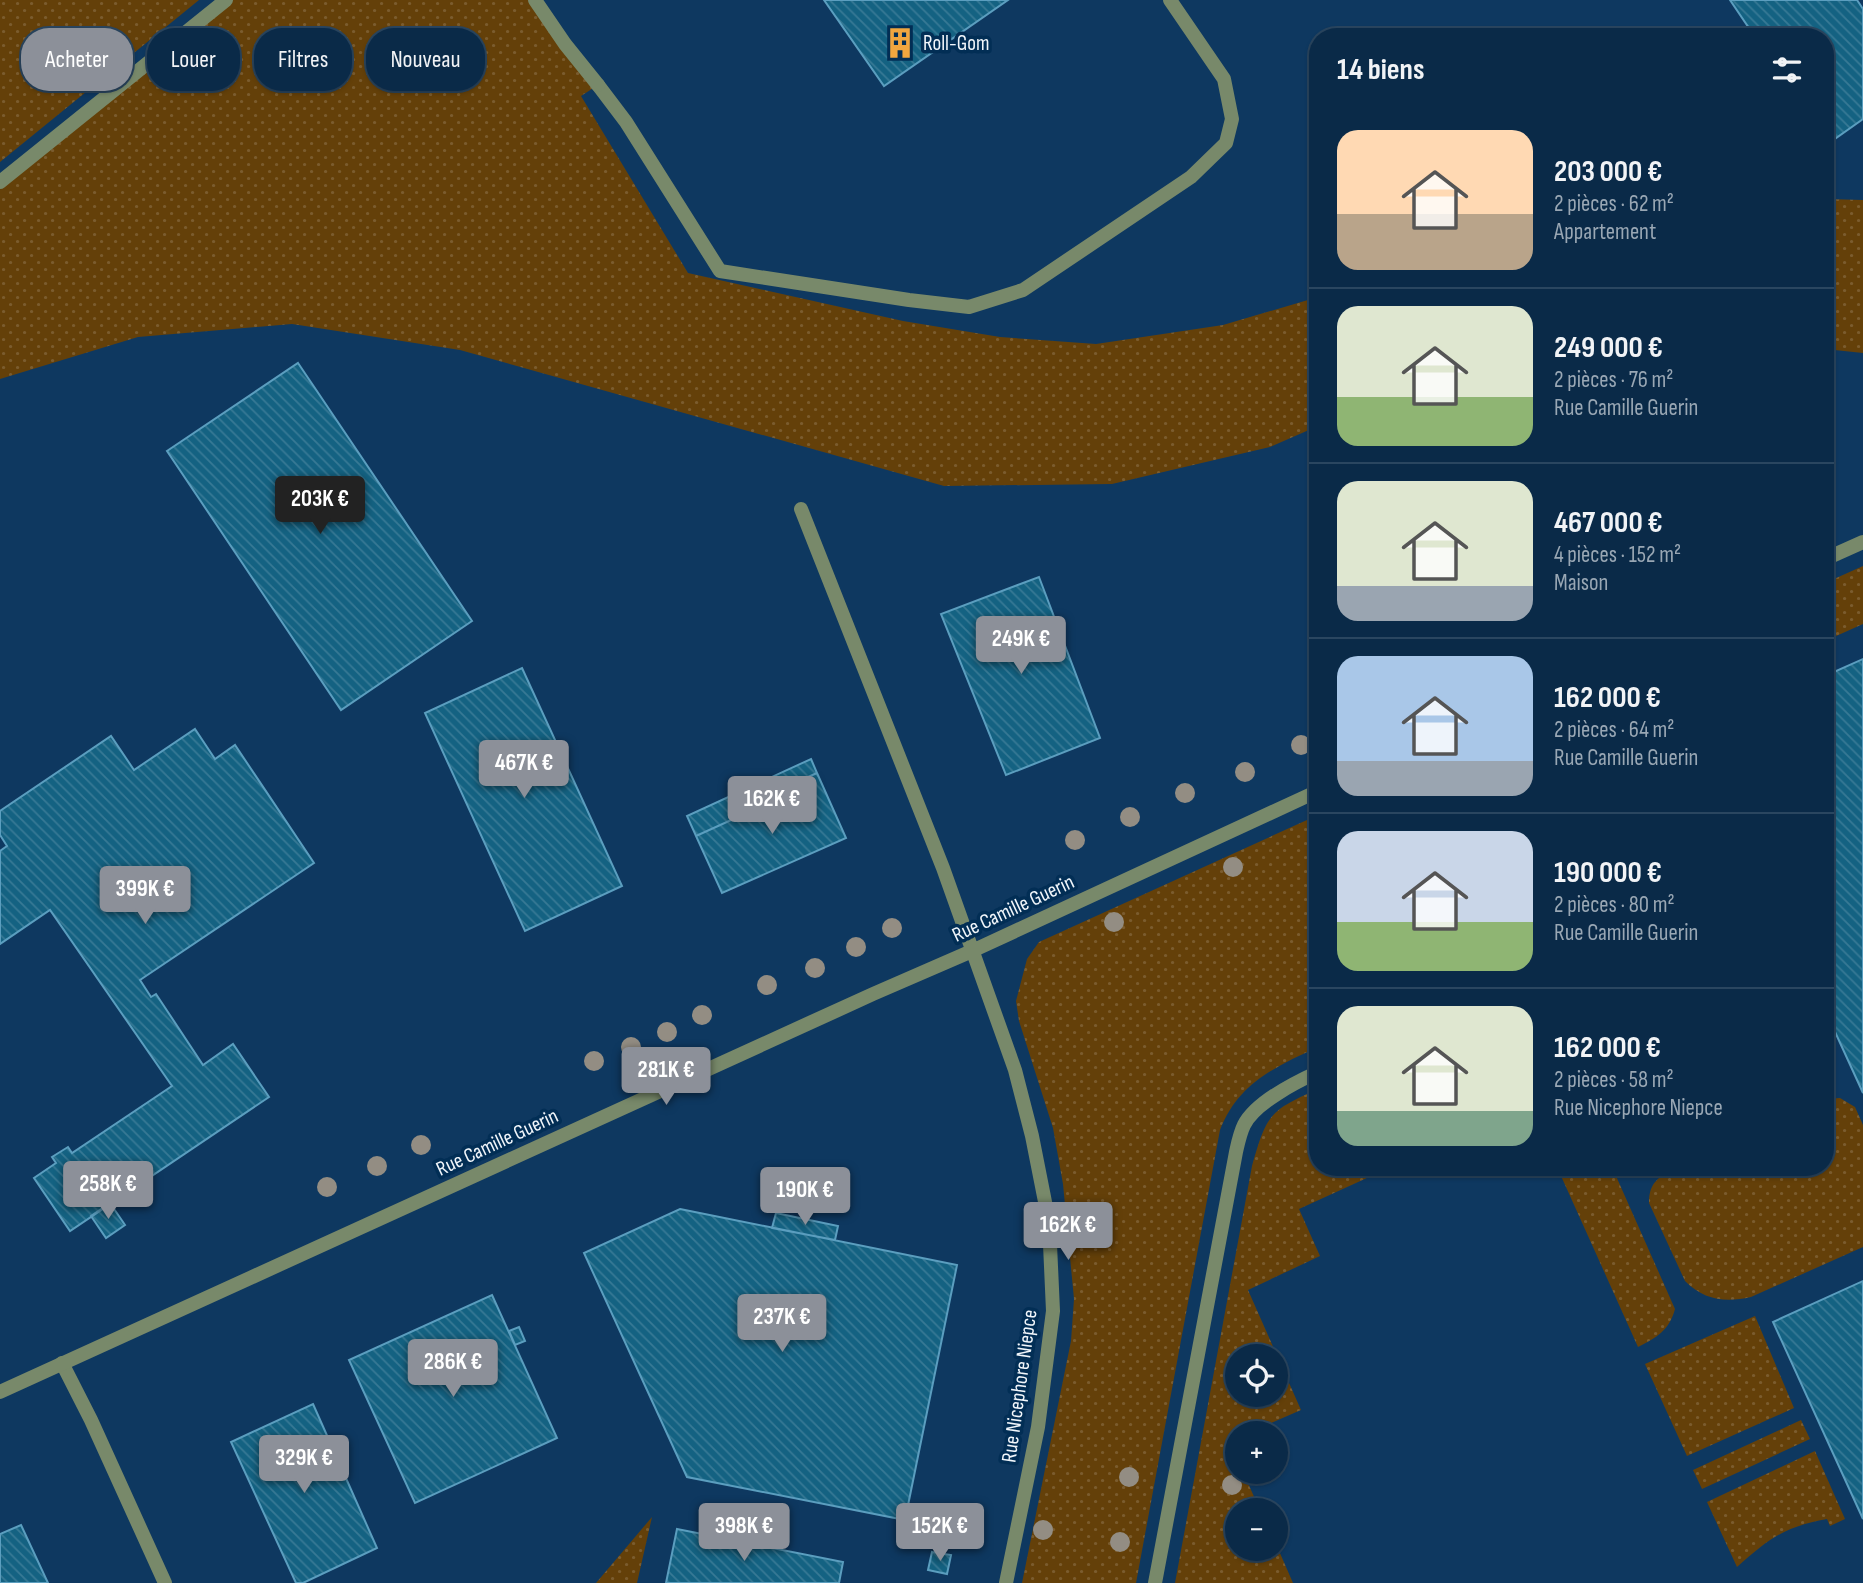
<!DOCTYPE html>
<html lang="fr">
<head>
<meta charset="utf-8">
<style>
	:root { --surface:#0a2a48; --page:#13324f; --text:#f1f3f6; --muted:#99a7b4; --line:#2a4660; --accent:#8c9099 }
	body { margin:0; font-family:"Sofia Sans Condensed",sans-serif; background:var(--page); color:var(--text); height:100vh; display:flex; flex-direction:column; font-size:26px; white-space:nowrap }
	* { box-sizing:border-box; margin:0 }
	p { font-size:23px; color:var(--muted) }
	.icon { flex:none; width:38px; height:38px; fill:none; stroke:currentColor; stroke-width:2; stroke-linecap:round; stroke-linejoin:round }
	.map { position:relative; flex:1; overflow:hidden }
	.sheet { position:absolute; left:1309px; top:28px; width:525px; height:1148px; display:flex; flex-direction:column; background:var(--surface); border-radius:28px; box-shadow:0 2px 5px #0004,0 0 0 2px var(--line) }
	.sheet>* { flex:none }
	.banner { position:absolute; left:21px; top:28px; width:665px; height:63px; display:flex; gap:14px }
	.buttons { position:absolute; left:1225px; top:1344px; display:grid; gap:14px }
	.buttons a { display:grid; place-items:center; width:63px; height:63px; border-radius:50%; background:var(--surface); box-shadow:0 2px 5px #0004,0 0 0 2px var(--line); font-size:35px }
	.price { position:absolute; translate:-50% -60px; padding:0 16px; border-radius:7px; background:var(--accent); color:#fff; font-size:23px; line-height:46px; filter:drop-shadow(0 2px 4px #0008) }
	.price::after { content:''; position:absolute; left:50%; top:42px; width:21px; height:16px; margin-left:-10px; background:inherit; clip-path:polygon(0 0,100% 0,50% 100%) }
	.price.on { background:#222; color:#fff }
	ul { padding:0; list-style:none }
	li { display:flex; align-items:center; gap:21px; height:175px; padding:0 28px }
	li+li { border-top:2px solid var(--line) }
	li span { display:grid; place-items:center; flex:none; width:196px; height:140px; border-radius:21px; color:#555 }
	li>.icon { margin-inline-start:auto }
	span .icon { width:84px; height:84px; fill:#fffc; stroke-width:1 }
	li b { font-size:30px }
	h2 { display:flex; justify-content:space-between; align-items:center; height:84px; padding:0 28px; font-size:30px }
	.pill { padding:0 24px; border-radius:28px; background:var(--surface); box-shadow:0 2px 5px #0004,0 0 0 2px var(--line); font-size:24px; line-height:63px }
	.pill.on { background:var(--accent); color:#fff }
	.map>svg:first-child { display:block }
</style>
</head>
<body>
<div class="map">
<svg width="1863" height="1583" viewBox="0 0 1863 1583">
	<defs>
		<pattern id="green-dots" width="8" height="8" patternUnits="userSpaceOnUse" patternTransform="scale(1.75)"><rect width="8" height="8" fill="#644009"/><path d="M2 2h.1M6 6h.1" fill="none" stroke="#7b5c2e" stroke-width="1.8" stroke-linecap="round"/></pattern>
		<pattern id="building-back-hatch" width="6" height="6" patternUnits="userSpaceOnUse" patternTransform="scale(1.75)"><rect width="6" height="6" fill="#146282"/><path d="M-1 5l2 2M0 0l6 6M5-1l2 2" fill="none" stroke="#377995"/></pattern>
	</defs>
	<rect width="100%" height="100%" fill="#0e3860"/>
	<path fill="url(#green-dots)" fill-rule="evenodd" d="M 0,0 L 199,0 L 0,162 Z
		M 226,0 L 535,0 L 598,85 L 581,96 L 688,273 L 903,321 L 1000,337 L 1096,344 L 1223,325 L 1318,297 L 1318,426 L 1270,447 L 1112,484 L 944,486 L 460,350 L 292,324 L 138,337 L 0,379 L 0,182 Z
		M 1825,199 L 1863,200 L 1863,353 L 1825,349 Z
		M 1863,566 L 1863,624 L 1825,641 L 1825,583 Z
		M 1318,815 L 1318,1047 C 1275,1067 1238,1083 1220,1130 L 1136,1583 L 1022,1583 L 1071,1341 L 1074,1299 L 1063,1184 L 1053,1128 L 1019,1021 L 1016,1001 L 1027,959 L 1039,942 Z
		M 1318,1089 L 1318,1167 L 1391,1167 L 1299,1209 L 1320,1256 L 1248,1290 L 1301,1410 L 1253,1431 L 1253,1433 L 1237,1433 L 1237,1472 L 1243,1472 L 1260,1510 L 1237,1510 L 1237,1549 L 1276,1549 L 1276,1544 L 1293,1583 L 1175,1583 L 1252,1166 C 1267,1114 1269,1111 1318,1089 ZM 1237,1356 L 1276,1356 L 1276,1395 L 1237,1395 Z
		M 1840,1098 L 1855,1107 L 1863,1125 L 1863,1247 L 1751,1297 C 1725,1303 1704,1300 1685,1281 L 1649,1203 C 1649,1181 1660,1176 1678,1167 L 1825,1167 L 1825,1099 Z
		M 1557,1167 L 1612,1167 L 1675,1309 C 1669,1331 1657,1337 1638,1347 Z
		M 1755,1316 L 1794,1408 L 1687,1456 L 1645,1364 Z
		M 1801,1420 L 1810,1439 L 1702,1489 L 1693,1470 Z
		M 1815,1451 L 1845,1519 L 1830,1526 L 1827,1519 C 1783,1527 1769,1539 1737,1567 L 1707,1502 Z
		M 652,1517 L 637,1583 L 596,1583 Z"/>
	<path fill="url(#building-back-hatch)" stroke="#5b9ebf" stroke-width="2" d="M 824,0 L 1008,0 L 884,86 Z
		M 1730,0 L 1857,0 L 1863,9 L 1863,119 L 1829,143 L 1825,137 L 1825,37 L 1755,37 Z
		M 298,363 L 472,621 L 341,710 L 167,451 Z
		M 1039,577 L 1100,738 L 1006,775 L 941,614 Z
		M 1863,659 L 1863,1093 L 1825,1010 L 1825,676 Z
		M 522,668 L 622,886 L 525,931 L 425,713 Z
		M 195,729 L 215,759 L 235,745 L 314,863 L 140,980 L 151,997 L 156,994 L 203,1065 L 233,1044 L 269,1097 L 70,1231 L 34,1178 L 56,1163 L 52,1157 L 68,1147 L 72,1153 L 172,1086 L 50,910 L 0,944 L 0,851 L 7,846 L 0,835 L 0,811 L 111,736 L 134,770 Z
		M 811,759 L 817,773 L 799,781 L 802,788 L 696,836 L 687,816 Z
		M 817,773 L 846,838 L 722,893 L 696,836 L 802,788 L 799,781 Z
		M 110,1203 L 125,1225 L 106,1238 L 91,1216 Z
		M 680,1209 L 957,1265 L 905,1520 L 687,1477 L 584,1253 Z
		M 776,1213 L 838,1226 L 835,1240 L 772,1228 Z
		M 1863,1281 L 1863,1519 L 1773,1322 Z
		M 492,1295 L 557,1438 L 415,1503 L 349,1360 Z
		M 519,1327 L 525,1341 L 515,1345 L 509,1331 Z
		M 313,1404 L 377,1548 L 303,1583 L 296,1583 L 231,1442 Z
		M 21,1525 L 48,1583 L 0,1583 L 0,1534 Z
		M 677,1529 L 843,1562 L 839,1583 L 666,1583 Z
		M 932,1552 L 951,1555 L 947,1574 L 928,1570 Z"/>
	<g fill="none" stroke-linecap="round" stroke-linejoin="round">
		<path stroke="#78896a" stroke-width="14" d="M 598,85 L 626,122 L 720,271 L 909,300 L 969,307 L 1023,290 L 1191,177 L 1226,143 L 1232,119 L 1224,79 L 1170,0
			M 62,1363 L 91,1420 L 165,1583
			M 1155,1583 L 1236,1152 C 1238,1143 1240,1133 1244,1125 C 1255,1103 1296,1082 1318,1072"/>
		<path stroke="#78896a" stroke-width="14" d="M 535,0 L 565,44 L 598,85
			M 0,182 L 226,0
			M 801,509 L 943,868 L 1015,1070 L 1032,1136 L 1049,1222 L 1053,1311 L 1038,1427 L 1006,1583
			M 1825,559 L 1863,542
			M 0,1392 L 873,994 L 972,951 L 1318,791"/>
	</g>
	<g fill="#938d83">
		<circle cx="1301" cy="745" r="10"/>
		<circle cx="1245" cy="772" r="10"/>
		<circle cx="1185" cy="793" r="10"/>
		<circle cx="1130" cy="817" r="10"/>
		<circle cx="1075" cy="840" r="10"/>
		<circle cx="1233" cy="867" r="10"/>
		<circle cx="1114" cy="922" r="10"/>
		<circle cx="892" cy="928" r="10"/>
		<circle cx="856" cy="947" r="10"/>
		<circle cx="815" cy="968" r="10"/>
		<circle cx="767" cy="985" r="10"/>
		<circle cx="702" cy="1015" r="10"/>
		<circle cx="667" cy="1032" r="10"/>
		<circle cx="631" cy="1047" r="10"/>
		<circle cx="594" cy="1061" r="10"/>
		<circle cx="421" cy="1145" r="10"/>
		<circle cx="377" cy="1166" r="10"/>
		<circle cx="327" cy="1187" r="10"/>
		<circle cx="1129" cy="1477" r="10"/>
		<circle cx="1232" cy="1485" r="10"/>
		<circle cx="1043" cy="1530" r="10"/>
		<circle cx="1120" cy="1542" r="10"/>
	</g>
	<defs>
		<symbol id="building-bare" viewBox="-9 -9 18 18"><path d="M-4-6H4V6H1V3H-1V6H-4ZM-2.5-4.3h1.7v1.8h-1.7ZM.8-4.3h1.7v1.8H.8ZM-2.5-1h1.7V.8h-1.7ZM.8-1h1.7V.8H.8Z" fill="#f0a63f" stroke="#022e55" stroke-width="2.5" paint-order="stroke"/></symbol>
	</defs>
	<g fill-rule="evenodd">
		<use href="#building-bare" x="878" y="21" width="44" height="44"/>
	</g>
	<g text-anchor="middle" stroke-width="7" stroke-linejoin="round" paint-order="stroke">
		<g font-size="21" fill="#f1f6fb" stroke="#022e55" text-anchor="start">
			<text x="923" y="50">Roll-Gom</text>
		</g>
		<g font-size="21" fill="#f1f6fb" stroke="#022e55">
			<text transform="translate(1013 908) rotate(-25)" y="7">Rue Camille Guerin</text>
			<text transform="translate(497 1142) rotate(-25)" y="7">Rue Camille Guerin</text>
			<text transform="translate(1019 1386) rotate(-82)" y="7">Rue Nicephore Niepce</text>
		</g>
	</g>
</svg>
<div class="buttons">
<a><svg class="icon" aria-label="locate" viewBox="0 0 24 24"><circle cx="12" cy="12" r="6"/><path d="M12 2v4M12 18v4M2 12h4M18 12h4"/></svg></a>
<a>+</a>
<a>−</a>
</div>
<b class="price on" style="left:320px;top:536px">203K €</b>
<b class="price" style="left:1021px;top:676px">249K €</b>
<b class="price" style="left:524px;top:800px">467K €</b>
<b class="price" style="left:772px;top:836px">162K €</b>
<b class="price" style="left:145px;top:926px">399K €</b>
<b class="price" style="left:666px;top:1107px">281K €</b>
<b class="price" style="left:108px;top:1221px">258K €</b>
<b class="price" style="left:805px;top:1227px">190K €</b>
<b class="price" style="left:1068px;top:1262px">162K €</b>
<b class="price" style="left:782px;top:1354px">237K €</b>
<b class="price" style="left:453px;top:1399px">286K €</b>
<b class="price" style="left:304px;top:1495px">329K €</b>
<b class="price" style="left:744px;top:1563px">398K €</b>
<b class="price" style="left:940px;top:1563px">152K €</b>
<div class="banner">
<a class="pill on">Acheter</a>
<a class="pill">Louer</a>
<a class="pill">Filtres</a>
<a class="pill">Nouveau</a>
</div>
<section class="sheet">
<h2>14 biens<svg class="icon" aria-label="filters" viewBox="0 0 24 24"><path d="M4 7h16M4 17h16"/><circle cx="9" cy="7" r="2"/><circle cx="15" cy="17" r="2"/></svg></h2>
<ul>
<li><span style="background:linear-gradient(#ffd9b3 60%,#b9a48a 0)"><svg class="icon" aria-label="home" viewBox="0 0 24 24"><path d="M3 11l9-7 9 7M6 9v11h12V9"/></svg></span><div><b>203 000 €</b><p>2 pièces · 62 m²</p><p>Appartement</p></div></li>
<li><span style="background:linear-gradient(#dfe7d0 65%,#8fb573 0)"><svg class="icon" aria-label="home" viewBox="0 0 24 24"><path d="M3 11l9-7 9 7M6 9v11h12V9"/></svg></span><div><b>249 000 €</b><p>2 pièces · 76 m²</p><p>Rue Camille Guerin</p></div></li>
<li><span style="background:linear-gradient(#dfe7d0 75%,#9aa5b1 0)"><svg class="icon" aria-label="home" viewBox="0 0 24 24"><path d="M3 11l9-7 9 7M6 9v11h12V9"/></svg></span><div><b>467 000 €</b><p>4 pièces · 152 m²</p><p>Maison</p></div></li>
<li><span style="background:linear-gradient(#a9c7e8 75%,#9aa5b1 0)"><svg class="icon" aria-label="home" viewBox="0 0 24 24"><path d="M3 11l9-7 9 7M6 9v11h12V9"/></svg></span><div><b>162 000 €</b><p>2 pièces · 64 m²</p><p>Rue Camille Guerin</p></div></li>
<li><span style="background:linear-gradient(#c9d6e8 65%,#8fb573 0)"><svg class="icon" aria-label="home" viewBox="0 0 24 24"><path d="M3 11l9-7 9 7M6 9v11h12V9"/></svg></span><div><b>190 000 €</b><p>2 pièces · 80 m²</p><p>Rue Camille Guerin</p></div></li>
<li><span style="background:linear-gradient(#dfe7d0 75%,#7fa58c 0)"><svg class="icon" aria-label="home" viewBox="0 0 24 24"><path d="M3 11l9-7 9 7M6 9v11h12V9"/></svg></span><div><b>162 000 €</b><p>2 pièces · 58 m²</p><p>Rue Nicephore Niepce</p></div></li>
</ul>
</section>
</div>
</body>
</html>
